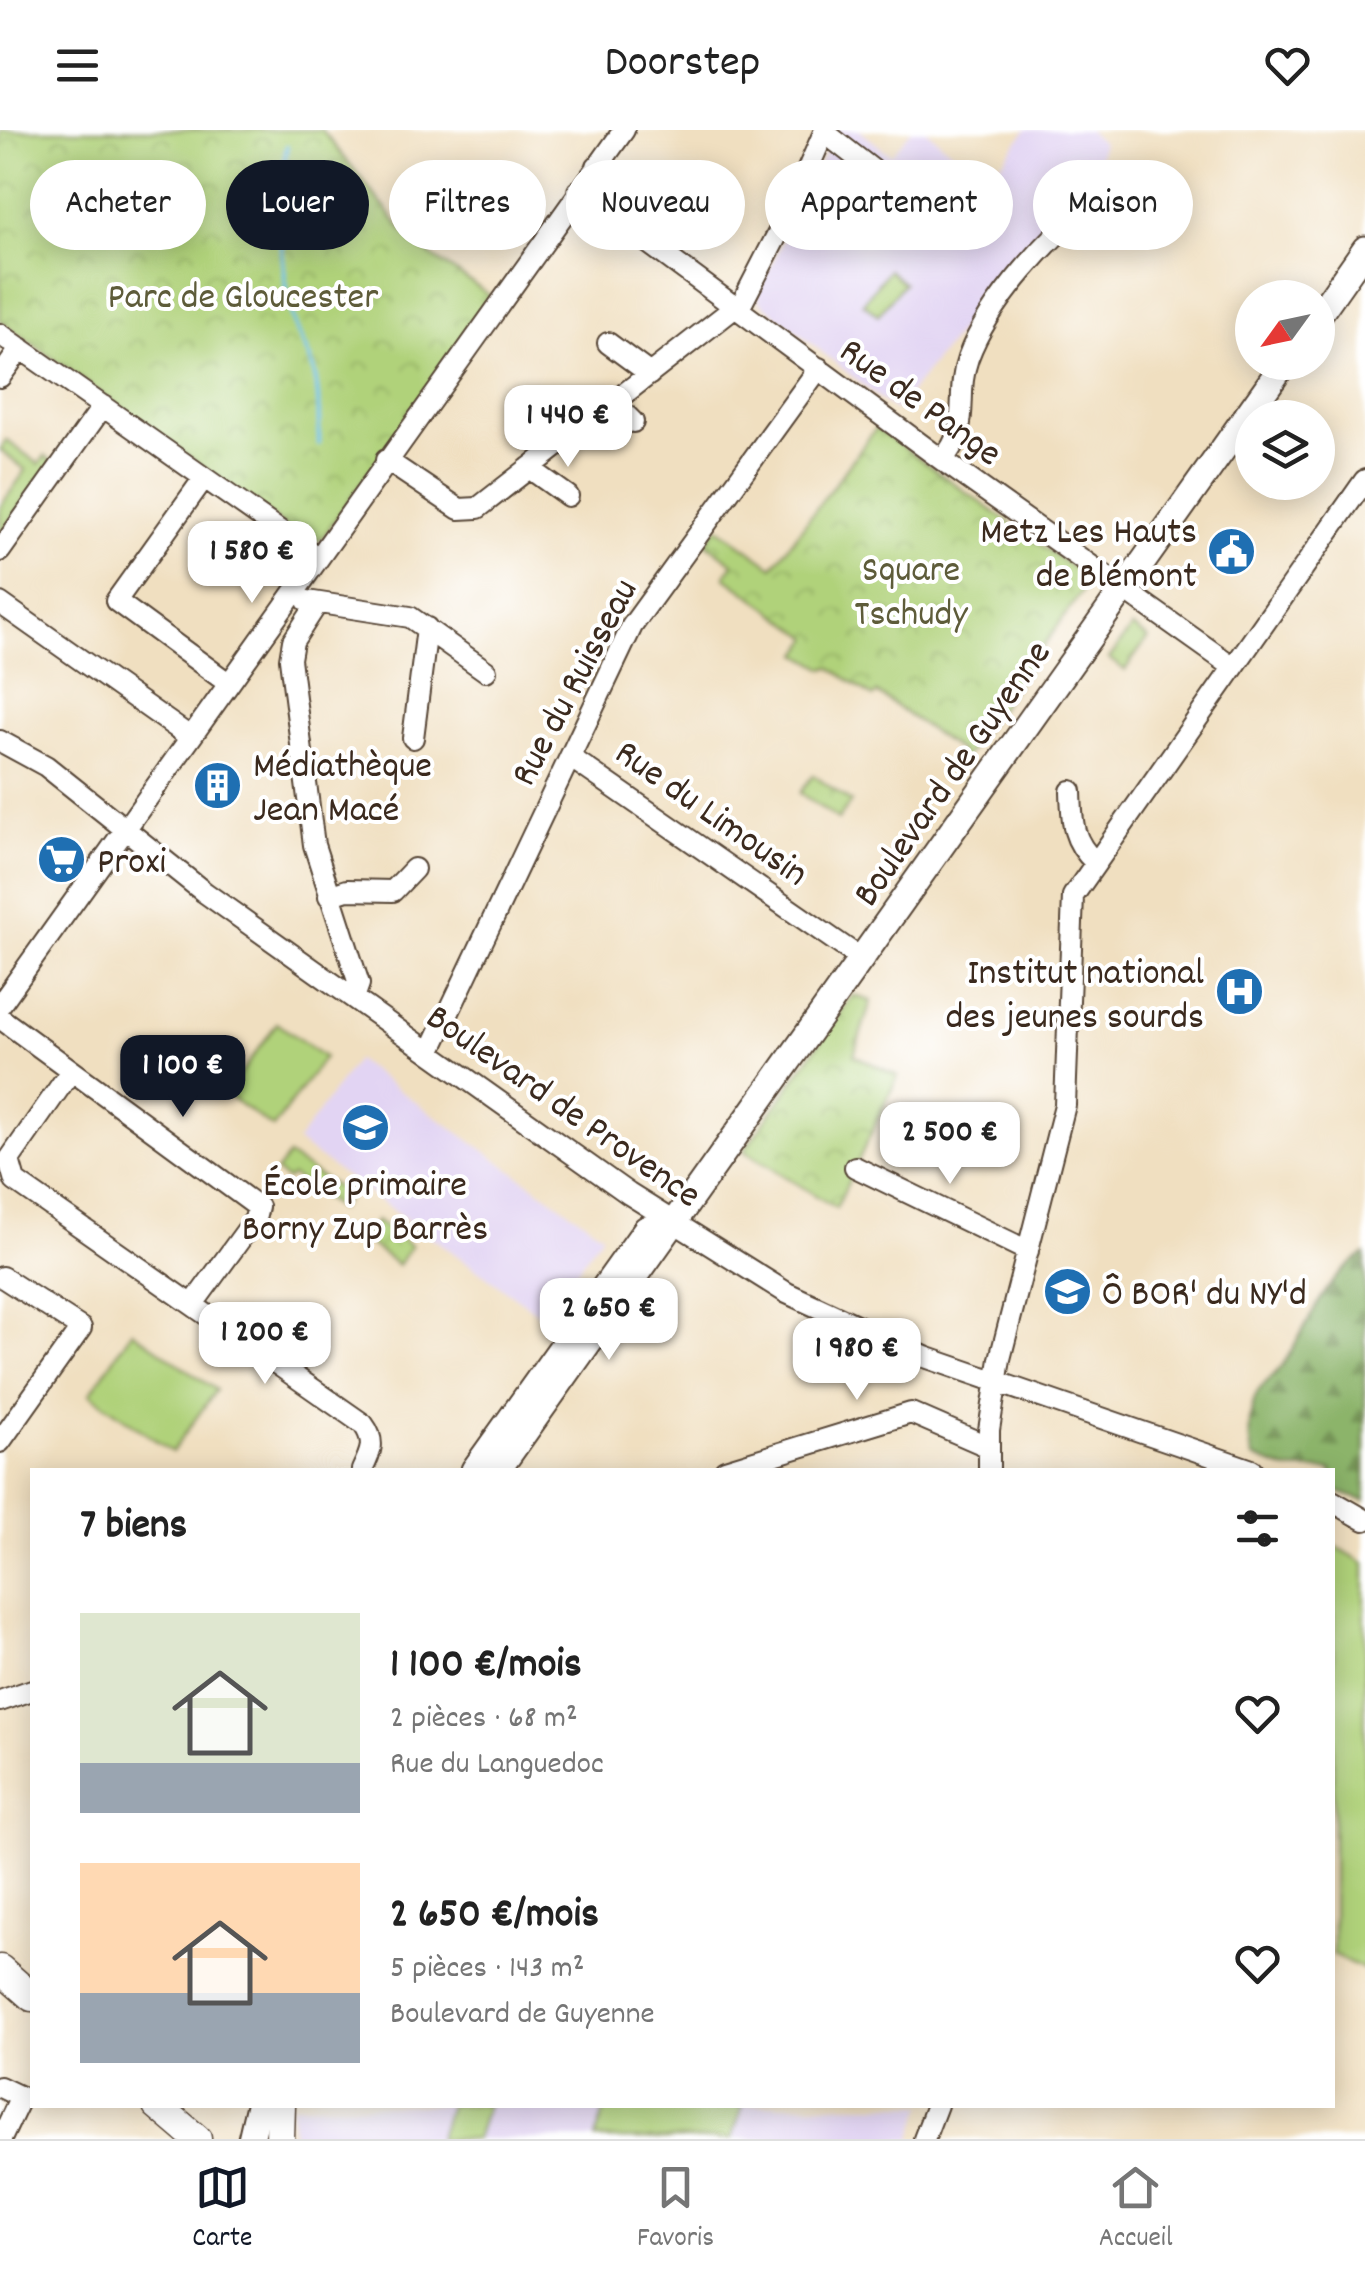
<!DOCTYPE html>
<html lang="fr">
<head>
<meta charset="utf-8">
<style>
	:root { --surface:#fff; --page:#f6f6f6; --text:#222; --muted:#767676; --line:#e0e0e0; --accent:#111827 }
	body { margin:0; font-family:Dekko,sans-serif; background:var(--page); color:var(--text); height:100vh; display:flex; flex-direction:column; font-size:38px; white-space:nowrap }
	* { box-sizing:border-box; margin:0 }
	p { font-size:32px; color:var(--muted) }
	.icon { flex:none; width:55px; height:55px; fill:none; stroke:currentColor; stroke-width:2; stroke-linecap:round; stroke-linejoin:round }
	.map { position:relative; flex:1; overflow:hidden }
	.details { position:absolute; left:30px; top:1338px; width:1305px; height:640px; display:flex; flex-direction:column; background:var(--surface); border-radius:0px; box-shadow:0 5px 25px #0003 }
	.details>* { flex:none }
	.banner { position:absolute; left:30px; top:30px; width:1305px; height:90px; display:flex; gap:20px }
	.needle { width:65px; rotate:237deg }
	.fabs { position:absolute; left:1235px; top:150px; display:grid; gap:20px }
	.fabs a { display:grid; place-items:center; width:100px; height:100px; border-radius:50%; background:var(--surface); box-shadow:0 5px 25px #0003; font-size:50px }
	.price { position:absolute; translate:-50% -85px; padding:0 22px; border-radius:20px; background:#fff; color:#222; font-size:32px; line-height:65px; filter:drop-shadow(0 2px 5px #0008) }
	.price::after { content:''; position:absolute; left:50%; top:60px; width:30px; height:22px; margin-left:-15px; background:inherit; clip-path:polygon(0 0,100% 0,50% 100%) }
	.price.active { background:var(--accent); color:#fff }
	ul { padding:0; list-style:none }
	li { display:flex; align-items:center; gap:30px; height:250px; padding:0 50px }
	li span { display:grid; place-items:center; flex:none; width:280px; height:200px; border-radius:0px; color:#555 }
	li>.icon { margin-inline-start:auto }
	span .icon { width:120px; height:120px; fill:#fffc; stroke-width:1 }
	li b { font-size:42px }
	h2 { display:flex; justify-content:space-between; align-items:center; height:120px; padding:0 50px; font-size:42px }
	.pill { padding:0 35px; border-radius:45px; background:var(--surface); box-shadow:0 5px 25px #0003; font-size:35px; line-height:90px }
	.pill.active { background:var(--accent); color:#fff }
	header { display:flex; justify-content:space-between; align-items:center; height:130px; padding:0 50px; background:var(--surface); font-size:45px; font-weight:600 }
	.menu { display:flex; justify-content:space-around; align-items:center; height:140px; border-top:2px solid var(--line); background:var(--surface); font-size:28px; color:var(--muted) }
	.menu a { display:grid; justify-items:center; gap:5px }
	.menu .active { color:var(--accent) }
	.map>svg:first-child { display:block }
</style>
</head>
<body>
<header><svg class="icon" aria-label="menu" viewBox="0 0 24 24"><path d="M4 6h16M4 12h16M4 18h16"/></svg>Doorstep<svg class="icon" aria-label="heart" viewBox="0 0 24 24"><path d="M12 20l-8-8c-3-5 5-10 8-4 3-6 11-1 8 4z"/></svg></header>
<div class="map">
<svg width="1365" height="2009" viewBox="0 0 1365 2009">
	<defs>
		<pattern id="forest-firs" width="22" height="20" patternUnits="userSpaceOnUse" patternTransform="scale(2.5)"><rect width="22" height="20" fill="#8cb46a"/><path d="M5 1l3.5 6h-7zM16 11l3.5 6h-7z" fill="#749357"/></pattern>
		<pattern id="park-crowns" width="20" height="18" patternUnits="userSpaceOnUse" patternTransform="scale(2.5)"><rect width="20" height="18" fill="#b0d27a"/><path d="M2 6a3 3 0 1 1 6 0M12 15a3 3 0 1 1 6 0" fill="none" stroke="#98b469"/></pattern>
	</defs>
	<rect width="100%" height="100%" fill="#fff"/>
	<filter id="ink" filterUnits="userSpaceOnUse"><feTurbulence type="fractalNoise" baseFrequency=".01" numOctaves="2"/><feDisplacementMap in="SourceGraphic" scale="20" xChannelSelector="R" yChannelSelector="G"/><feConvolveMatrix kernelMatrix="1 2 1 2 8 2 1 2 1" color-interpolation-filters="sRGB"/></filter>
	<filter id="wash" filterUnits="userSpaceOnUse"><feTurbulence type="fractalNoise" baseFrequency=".0048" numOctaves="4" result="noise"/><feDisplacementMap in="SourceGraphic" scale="40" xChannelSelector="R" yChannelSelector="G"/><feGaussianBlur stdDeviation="2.25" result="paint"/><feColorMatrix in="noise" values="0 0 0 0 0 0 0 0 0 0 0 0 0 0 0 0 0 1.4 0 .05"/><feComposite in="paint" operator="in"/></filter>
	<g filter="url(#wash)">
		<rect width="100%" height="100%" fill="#f0dfc0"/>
		<path fill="#e2d4f3" d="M 836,0 L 859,0 L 891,25 L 912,0 L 926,0 L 987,52 L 1026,0 L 1088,0 L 1102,13 L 1099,26 L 895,281 L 759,171 L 758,163 Z
			M 356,930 L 602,1104 L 544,1187 L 297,1012 Z
			M 291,1975 L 924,1975 L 911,2009 L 293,2009 Z"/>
		<path fill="#b0d27a" stroke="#767e4c" stroke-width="2.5" d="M 888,140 L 904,153 L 878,185 L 863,173 Z
			M 6,310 L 39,334 L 45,326 L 53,332 L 0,406 L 0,377 L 26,340 L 0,320 Z
			M 277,893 L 324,927 L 273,998 L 226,964 Z
			M 132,1201 L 216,1260 L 172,1322 L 90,1264 Z
			M 1333,1415 L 1365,1433 L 1365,1840 L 1333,1825 Z
			M 449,1975 L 487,1975 L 476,2009 L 438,2009 Z
			M 606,1975 L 743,1975 L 732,2009 L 595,2009 Z"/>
		<path fill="url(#forest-firs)" stroke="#646f44" stroke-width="2.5" d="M 1365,1124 L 1365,1371 L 1333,1360 L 1332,1340 L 1286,1340 L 1253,1327 C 1247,1310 1249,1282 1256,1265 C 1261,1254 1275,1246 1282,1236 C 1310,1195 1320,1151 1365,1124 Z"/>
		<path fill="url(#park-crowns)" stroke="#767e4c" stroke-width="2.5" d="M 0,0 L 322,0 L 414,114 L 494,168 L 323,407 L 314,412 L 302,409 L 0,190 Z
			M 876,298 L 1090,450 L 960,634 L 956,631 L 961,622 L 877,563 L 873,567 L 830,537 L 825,539 L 799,524 L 810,508 L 725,447 L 733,433 L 706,413 L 717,397 L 773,437 Z
			M 1132,497 L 1148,508 L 1125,540 L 1109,529 Z
			M 813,645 L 851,672 L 838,690 L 800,663 Z
			M 853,865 L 871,871 L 854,925 L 898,946 L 836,1078 L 744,1021 Z
			M 288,1026 L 349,1065 L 339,1079 L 292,1046 L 287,1050 L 276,1042 Z
			M 376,1091 L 411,1116 L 398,1135 L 363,1109 Z"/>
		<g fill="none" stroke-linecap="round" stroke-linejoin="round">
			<path stroke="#6fc2eb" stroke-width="4" d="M 287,16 C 276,69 280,133 292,186 C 296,201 304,215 310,229 C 320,254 319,288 319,314"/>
		</g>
	</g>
	<g filter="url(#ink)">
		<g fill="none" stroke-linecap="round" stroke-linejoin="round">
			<defs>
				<path id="minor" d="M 824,2 L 928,83 L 937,71 L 978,104
					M 597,36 L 666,119
					M 578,61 L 942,330 L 1232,536
					M 0,204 L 317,427
					M 608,213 L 650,244
					M 0,247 L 21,218
					M 614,273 L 633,292
					M 386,330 L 459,379 L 478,378 L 743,171 L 790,80 L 825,0
					M 942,330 C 973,295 954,268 968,228 C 989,170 1052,105 1098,66
					M 529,338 L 568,366
					M 204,348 L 116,471 L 228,553
					M 0,421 L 103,276
					M 307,471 L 410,487 L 486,541
					M 0,473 L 190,607
					M 317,474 L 293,511 L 290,529 L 314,715 L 359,854 L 354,868
					M 413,608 L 427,498
					M 0,611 L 46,636 L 204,762 L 629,1064 L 787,1163 L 925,1227 L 1252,1340
					M 570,627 L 863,830
					M 1071,661 C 1072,692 1072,711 1095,732
					M 329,766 L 347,760 L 393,761 L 414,739
					M 0,875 L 624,0
					M 0,888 L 258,1077 L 255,1089 L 193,1174
					M 430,922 L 632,496 L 819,238
					M 71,941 L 9,1030 L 15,1051 L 363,1294 C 376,1311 371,1322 362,1340
					M 855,1037 L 1028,1121
					M 0,1312 L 81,1198 L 2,1147
					M 725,1340 L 911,1283 L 989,1317
					M 989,1340 L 989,1300 L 1000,1229 L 1065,975 L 1073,766 L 1365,350
					M 1332,1371 L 1365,1390
					M 0,1571 L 32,1560
					M 0,1957 L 21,1967 L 1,2009
					M 924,2009 L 937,1975"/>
				<path id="major" d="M 1318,186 L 1365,119
					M 474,1340 L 646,1099 L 674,1094
					M 498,1340 L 1285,232
					M 251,2009 L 259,1975"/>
				<path id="highway" d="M 0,1839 L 32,1867
					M 157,1975 L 197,2009
					M 280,2009 L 281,1975"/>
			</defs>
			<use href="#minor" stroke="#564536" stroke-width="24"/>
			<use href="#major" stroke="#564536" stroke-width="29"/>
			<use href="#highway" stroke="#564536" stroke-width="31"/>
			<use href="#minor" stroke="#fff" stroke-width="20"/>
			<use href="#major" stroke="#fff" stroke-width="25"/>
			<use href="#highway" stroke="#fff" stroke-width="28"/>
		</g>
	</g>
	<defs>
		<symbol id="civic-disc" viewBox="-11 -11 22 22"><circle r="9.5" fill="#1f6fb2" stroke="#fff"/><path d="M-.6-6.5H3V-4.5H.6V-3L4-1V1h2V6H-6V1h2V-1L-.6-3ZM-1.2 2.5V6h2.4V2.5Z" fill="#fff"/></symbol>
		<symbol id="building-disc" viewBox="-11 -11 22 22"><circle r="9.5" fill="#1f6fb2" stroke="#fff"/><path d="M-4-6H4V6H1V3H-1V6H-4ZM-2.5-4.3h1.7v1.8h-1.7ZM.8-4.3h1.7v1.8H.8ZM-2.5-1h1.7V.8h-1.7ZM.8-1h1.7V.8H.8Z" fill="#fff"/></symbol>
		<symbol id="supermarket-disc" viewBox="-11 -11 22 22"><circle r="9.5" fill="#1f6fb2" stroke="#fff"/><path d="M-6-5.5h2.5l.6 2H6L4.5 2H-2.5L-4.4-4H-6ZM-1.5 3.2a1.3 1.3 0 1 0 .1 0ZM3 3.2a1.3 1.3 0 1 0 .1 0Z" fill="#fff"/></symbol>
		<symbol id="hospital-disc" viewBox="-11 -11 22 22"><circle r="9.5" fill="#1f6fb2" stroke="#fff"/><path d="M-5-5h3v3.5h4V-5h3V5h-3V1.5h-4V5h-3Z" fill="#fff"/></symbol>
		<symbol id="school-disc" viewBox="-11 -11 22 22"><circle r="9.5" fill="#1f6fb2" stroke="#fff"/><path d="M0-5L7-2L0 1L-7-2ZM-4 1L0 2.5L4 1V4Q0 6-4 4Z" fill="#fff"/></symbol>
	</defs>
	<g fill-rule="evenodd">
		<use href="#civic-disc" x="1204" y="394" width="55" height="55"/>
		<use href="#building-disc" x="190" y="628" width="55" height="55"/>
		<use href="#supermarket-disc" x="34" y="702" width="55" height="55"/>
		<use href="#hospital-disc" x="1212" y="834" width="55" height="55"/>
		<use href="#school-disc" x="338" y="970" width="55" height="55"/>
		<use href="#school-disc" x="1040" y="1134" width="55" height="55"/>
	</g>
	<g text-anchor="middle" stroke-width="8" stroke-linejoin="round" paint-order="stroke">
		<g font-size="38" fill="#5e5c3a" stroke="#fff">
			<text x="243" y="177">Parc de Gloucester</text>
			<text x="911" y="450">Square<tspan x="911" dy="44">Tschudy</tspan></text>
		</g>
		<g font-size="38" fill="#3b2a1e" stroke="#fff">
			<text transform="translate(922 270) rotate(36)" y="13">Rue de Pange</text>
			<text transform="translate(572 551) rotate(-62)" y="13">Rue du Ruisseau</text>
			<text transform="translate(950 642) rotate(-55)" y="13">Boulevard de Guyenne</text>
			<text transform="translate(713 681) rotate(35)" y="13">Rue du Limousin</text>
			<text transform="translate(565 974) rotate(35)" y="13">Boulevard de Provence</text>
		</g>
		<g font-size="38" fill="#3b2a1e" stroke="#fff" text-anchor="start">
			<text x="1197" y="412" text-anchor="end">Metz Les Hauts<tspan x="1197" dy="44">de Blémont</tspan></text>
			<text x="253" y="646">Médiathèque<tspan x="253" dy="44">Jean Macé</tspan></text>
			<text x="97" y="742">Proxi</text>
			<text x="1204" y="853" text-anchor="end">Institut national<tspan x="1204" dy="44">des jeunes sourds</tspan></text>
			<text x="365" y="1065" text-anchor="middle">École primaire<tspan x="365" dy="44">Borny Zup Barrès</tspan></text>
			<text x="1102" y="1174">Ô BOR' du NY'd</text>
		</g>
	</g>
</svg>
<div class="fabs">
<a><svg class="needle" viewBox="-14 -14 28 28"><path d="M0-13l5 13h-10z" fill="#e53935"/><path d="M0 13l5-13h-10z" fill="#767676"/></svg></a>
<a><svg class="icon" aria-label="layers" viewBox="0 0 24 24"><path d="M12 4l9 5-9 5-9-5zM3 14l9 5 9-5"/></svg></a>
</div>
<b class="price" style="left:568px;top:340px">1 440 €</b>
<b class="price" style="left:252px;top:476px">1 580 €</b>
<b class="price active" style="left:183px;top:990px">1 100 €</b>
<b class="price" style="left:950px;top:1057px">2 500 €</b>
<b class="price" style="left:609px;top:1233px">2 650 €</b>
<b class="price" style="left:265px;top:1257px">1 200 €</b>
<b class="price" style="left:857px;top:1273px">1 980 €</b>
<div class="banner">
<a class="pill">Acheter</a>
<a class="pill active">Louer</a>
<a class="pill">Filtres</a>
<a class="pill">Nouveau</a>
<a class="pill">Appartement</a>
<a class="pill">Maison</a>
</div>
<section class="details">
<h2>7 biens<svg class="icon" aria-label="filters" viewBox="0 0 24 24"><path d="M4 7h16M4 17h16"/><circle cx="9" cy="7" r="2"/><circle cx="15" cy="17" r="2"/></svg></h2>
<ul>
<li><span style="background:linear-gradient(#dfe7d0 75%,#9aa5b1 0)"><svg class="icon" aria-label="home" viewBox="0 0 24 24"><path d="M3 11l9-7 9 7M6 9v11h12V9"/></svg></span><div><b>1 100 €/mois</b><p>2 pièces · 68 m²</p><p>Rue du Languedoc</p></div><svg class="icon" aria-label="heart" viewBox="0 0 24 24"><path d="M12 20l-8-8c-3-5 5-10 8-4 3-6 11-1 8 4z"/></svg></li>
<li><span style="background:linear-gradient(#ffd9b3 65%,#9aa5b1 0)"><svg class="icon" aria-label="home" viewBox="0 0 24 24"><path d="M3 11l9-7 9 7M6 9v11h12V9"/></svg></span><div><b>2 650 €/mois</b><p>5 pièces · 143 m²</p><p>Boulevard de Guyenne</p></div><svg class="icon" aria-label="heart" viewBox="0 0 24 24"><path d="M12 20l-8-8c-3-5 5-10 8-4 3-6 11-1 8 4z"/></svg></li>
</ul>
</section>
</div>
<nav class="menu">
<a class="active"><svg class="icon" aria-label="map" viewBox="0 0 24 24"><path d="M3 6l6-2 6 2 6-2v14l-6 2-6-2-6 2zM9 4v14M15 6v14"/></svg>Carte</a>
<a><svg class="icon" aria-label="saved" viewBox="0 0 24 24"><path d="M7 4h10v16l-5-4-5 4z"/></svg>Favoris</a>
<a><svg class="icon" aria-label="home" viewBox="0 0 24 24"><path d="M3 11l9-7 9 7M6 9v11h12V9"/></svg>Accueil</a>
</nav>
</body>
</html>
